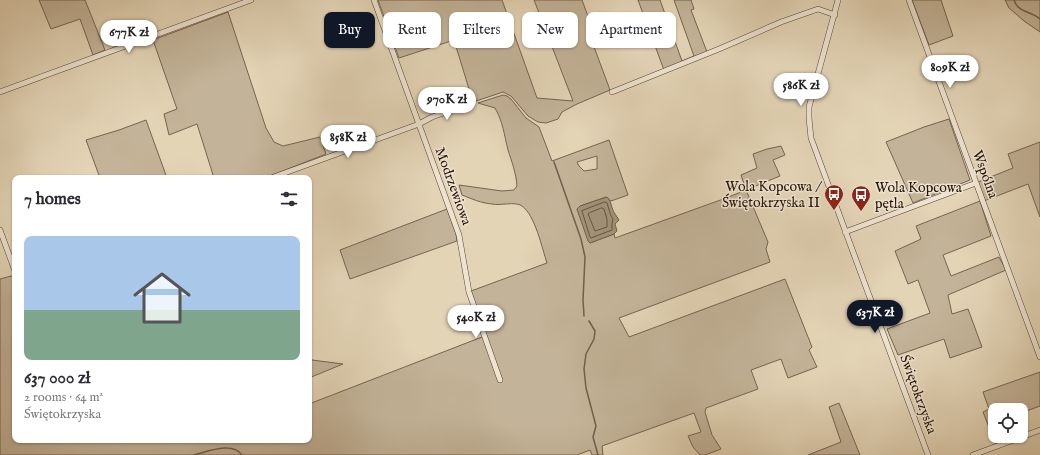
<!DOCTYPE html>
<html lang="en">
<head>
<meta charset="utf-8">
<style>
	:root { --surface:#fff; --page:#f7f7f7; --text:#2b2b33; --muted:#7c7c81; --line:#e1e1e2; --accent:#111827 }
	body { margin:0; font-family:"IM FELL English",serif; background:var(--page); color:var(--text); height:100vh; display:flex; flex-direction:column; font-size:15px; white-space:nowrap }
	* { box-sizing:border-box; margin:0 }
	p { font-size:13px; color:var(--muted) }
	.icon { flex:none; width:22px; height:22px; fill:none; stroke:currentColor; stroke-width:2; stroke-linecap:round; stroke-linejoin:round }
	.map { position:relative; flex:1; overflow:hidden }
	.drawer { position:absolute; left:12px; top:175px; width:300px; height:268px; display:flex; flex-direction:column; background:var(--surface); border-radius:8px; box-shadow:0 1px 3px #0004 }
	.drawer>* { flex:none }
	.guide { position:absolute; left:324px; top:12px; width:380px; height:36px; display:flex; gap:8px }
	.tools { position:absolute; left:988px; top:403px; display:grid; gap:8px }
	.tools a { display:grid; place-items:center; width:40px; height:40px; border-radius:8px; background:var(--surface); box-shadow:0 1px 3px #0004; font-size:20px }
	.price { position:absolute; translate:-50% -34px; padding:0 9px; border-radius:14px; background:#fff; color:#222; font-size:13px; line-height:26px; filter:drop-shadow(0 1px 2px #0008) }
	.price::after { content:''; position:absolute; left:50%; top:24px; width:12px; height:9px; margin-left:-6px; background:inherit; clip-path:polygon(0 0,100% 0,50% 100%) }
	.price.current { background:var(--accent); color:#fff }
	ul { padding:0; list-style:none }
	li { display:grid; align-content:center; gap:8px; height:212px; padding:0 12px }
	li+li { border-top:1px solid var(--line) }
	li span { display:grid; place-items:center; height:124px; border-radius:8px; color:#555 }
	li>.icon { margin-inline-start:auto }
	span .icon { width:72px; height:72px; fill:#fffc; stroke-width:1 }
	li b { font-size:17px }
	h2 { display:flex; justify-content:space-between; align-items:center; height:48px; padding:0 12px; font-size:17px }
	.chip { padding:0 14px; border-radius:8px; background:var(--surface); box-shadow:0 1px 3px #0004; font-size:14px; line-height:36px }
	.chip.current { background:var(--accent); color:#fff }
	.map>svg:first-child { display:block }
</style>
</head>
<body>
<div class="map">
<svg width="1040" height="455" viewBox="0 0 1040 455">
	<rect width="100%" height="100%" fill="#e3d4b6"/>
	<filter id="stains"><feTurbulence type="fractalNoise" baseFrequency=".005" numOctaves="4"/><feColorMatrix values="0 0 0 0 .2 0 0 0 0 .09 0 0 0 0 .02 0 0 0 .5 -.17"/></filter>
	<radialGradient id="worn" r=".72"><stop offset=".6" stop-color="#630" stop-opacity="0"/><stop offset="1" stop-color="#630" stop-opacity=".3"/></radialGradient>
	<path fill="#c3b398" stroke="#756450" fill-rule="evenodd" d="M 39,0 L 85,0 L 105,50 L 93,55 L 80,19 L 51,29 Z
		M 378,0 L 502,0 L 537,98 L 573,101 L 534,0 L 582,0 L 593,30 L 590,36 L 610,90 L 577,104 L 562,112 L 558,119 L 546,123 L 538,122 L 528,116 L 511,96 L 503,92 L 473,102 L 454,40 L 399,58 Z
		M 638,0 L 660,0 L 682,61 L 694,56 L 674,0 L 691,0 L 694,9 L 691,10 L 707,52 L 664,70 Z
		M 912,0 L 941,0 L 953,36 L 929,45 Z
		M 1005,0 L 1040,0 L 1040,32 L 1024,21 L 1009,8 Z
		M 228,12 L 266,128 L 274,142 L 283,146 L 320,137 L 326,154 L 265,178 L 214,178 L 197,124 L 169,135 L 164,114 L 177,109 L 153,40 Z
		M 503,95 L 507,96 L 511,99 L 526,118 L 539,127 L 552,161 L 609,140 L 628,195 L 611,201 L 606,197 L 580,206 L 577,209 L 590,243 L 614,234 L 615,238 L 726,198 L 746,190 L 741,175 L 757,168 L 753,154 L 767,149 L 781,146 L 785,155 L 773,160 L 780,176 L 746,190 L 768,242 L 766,249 L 770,262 L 619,318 L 629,337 L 785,279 L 812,347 L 809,350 L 817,367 L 788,378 L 781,359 L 751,370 L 758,389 L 706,408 L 705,412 L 712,435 L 721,449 L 705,455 L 700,455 L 693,447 L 688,436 L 701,432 L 694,413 L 602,446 L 603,455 L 592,455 L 590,450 L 577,455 L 0,455 L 0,279 L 15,275 L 15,440 L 309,440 L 309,404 L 482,337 L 487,337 L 471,291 L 547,263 C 542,248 535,215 522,206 C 515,201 500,206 492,204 C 481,203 472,199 462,195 L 459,185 L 502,191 L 514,190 L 517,186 C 516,173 512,162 508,150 C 504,134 503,122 495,108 L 478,103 ZM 597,156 L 597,169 L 584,171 L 579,166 L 577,162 Z
		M 949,119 L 970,180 L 913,203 L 886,142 L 924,127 Z
		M 146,120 L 167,178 L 100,178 L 86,140 L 119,130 Z
		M 1040,142 L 1040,217 L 1028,184 L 984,201 L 978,182 L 1013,168 L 1008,154 Z
		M 980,201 L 991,236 L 943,255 L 951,276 L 999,257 L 1006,270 L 948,295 L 952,314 L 968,309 L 982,347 L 950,358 L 944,339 L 898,355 L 887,329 L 930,313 L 918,280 L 908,284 L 895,251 L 921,239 L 916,226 Z
		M 447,209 L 456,234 L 457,241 L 350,279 L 340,250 Z
		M 309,353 L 312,360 L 343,364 L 309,378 Z
		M 1040,372 L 1040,406 L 1021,413 L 1021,410 L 995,410 L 995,436 L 1020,436 L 996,445 L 983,412 L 989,409 L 983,392 Z
		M 839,403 L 860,455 L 808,455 L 841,442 L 829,407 Z"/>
	<path fill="#a3937a" stroke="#71604c" d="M 607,197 C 612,202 611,208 615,214 C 616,216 618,218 619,220 L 615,224 L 617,231 L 614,234 L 590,243 L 588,241 L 577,209 L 580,206 Z"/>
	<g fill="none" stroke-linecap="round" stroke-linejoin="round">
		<path stroke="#655440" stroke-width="1" d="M 605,202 L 607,203 L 611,216 L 613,219 L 612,223 L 612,230 L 591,238 L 590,237 L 582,211 Z
			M 602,208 L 604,209 L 607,219 L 607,227 L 595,231 L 588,214 L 589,213 Z"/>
		<path stroke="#71604c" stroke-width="1.5" d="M 1014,0 C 1018,13 1031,11 1040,19
			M 554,162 L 581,239 L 585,257 L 583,300 L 584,316
			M 589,321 L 595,331 L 594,339 L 586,354 L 584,369 L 586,388 L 596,426 L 593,437 L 598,455
			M 194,455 C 207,452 232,441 242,455"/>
		<defs>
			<path id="minor" d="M 374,0 L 459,235 L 469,292 L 500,380
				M 838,0 L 809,107 L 809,118 L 811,138 L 928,455
				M 909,0 L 1040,357
				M 0,92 L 251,0
				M 612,92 L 719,49 L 781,22 L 818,9 L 835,15
				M 271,178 L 419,124 L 432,117 L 468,105
				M 0,230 L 15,271
				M 845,232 L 976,183
				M 973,455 L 1040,430"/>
		</defs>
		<use href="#minor" stroke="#564433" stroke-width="6"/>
		<use href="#minor" stroke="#ede3d0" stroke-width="5"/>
	</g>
	<defs>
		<symbol id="bus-pin" viewBox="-11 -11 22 30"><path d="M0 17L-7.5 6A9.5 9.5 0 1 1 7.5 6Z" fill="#8f2418" stroke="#ede3d0"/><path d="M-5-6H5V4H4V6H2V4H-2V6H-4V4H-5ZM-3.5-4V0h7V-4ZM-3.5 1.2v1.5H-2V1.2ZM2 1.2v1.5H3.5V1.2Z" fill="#fff"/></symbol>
	</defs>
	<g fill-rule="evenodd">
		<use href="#bus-pin" x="823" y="183" width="22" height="30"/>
		<use href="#bus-pin" x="850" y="184" width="22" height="30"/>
	</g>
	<g text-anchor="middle" stroke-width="3" stroke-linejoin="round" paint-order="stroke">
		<g font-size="14" fill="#271407" stroke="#ede3d0">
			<text transform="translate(986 174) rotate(70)" y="5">Wspólna</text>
			<text transform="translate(454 186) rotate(70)" y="5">Modrzewiowa</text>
			<text transform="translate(919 394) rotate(70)" y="5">Świętokrzyska</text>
		</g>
		<g font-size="14" fill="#271407" stroke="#ede3d0" text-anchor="end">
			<text x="820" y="191">Wola Kopcowa /<tspan x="820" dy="16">Świętokrzyska II</tspan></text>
			<text x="875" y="192" text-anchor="start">Wola Kopcowa<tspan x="875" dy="16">pętla</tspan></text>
		</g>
	</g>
	<rect width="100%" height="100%" filter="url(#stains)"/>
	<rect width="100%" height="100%" fill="url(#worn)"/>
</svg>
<div class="tools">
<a><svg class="icon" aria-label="locate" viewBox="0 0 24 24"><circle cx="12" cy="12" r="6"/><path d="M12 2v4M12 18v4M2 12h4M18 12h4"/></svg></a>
</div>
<b class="price" style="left:129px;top:54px">677K zł</b>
<b class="price" style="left:950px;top:89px">809K zł</b>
<b class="price" style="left:801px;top:107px">586K zł</b>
<b class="price" style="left:447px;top:121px">970K zł</b>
<b class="price" style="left:348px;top:159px">858K zł</b>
<b class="price current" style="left:875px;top:334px">637K zł</b>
<b class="price" style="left:476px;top:339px">540K zł</b>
<div class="guide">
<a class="chip current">Buy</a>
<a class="chip">Rent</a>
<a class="chip">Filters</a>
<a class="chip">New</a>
<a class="chip">Apartment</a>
</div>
<section class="drawer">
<h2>7 homes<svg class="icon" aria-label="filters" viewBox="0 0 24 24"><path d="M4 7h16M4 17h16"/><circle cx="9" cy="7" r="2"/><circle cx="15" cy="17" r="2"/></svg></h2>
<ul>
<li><span style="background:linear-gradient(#a9c7e8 60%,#7fa58c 0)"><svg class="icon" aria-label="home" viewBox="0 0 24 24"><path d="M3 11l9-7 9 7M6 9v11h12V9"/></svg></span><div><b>637 000 zł</b><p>2 rooms · 64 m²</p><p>Świętokrzyska</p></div></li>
</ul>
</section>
</div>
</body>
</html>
